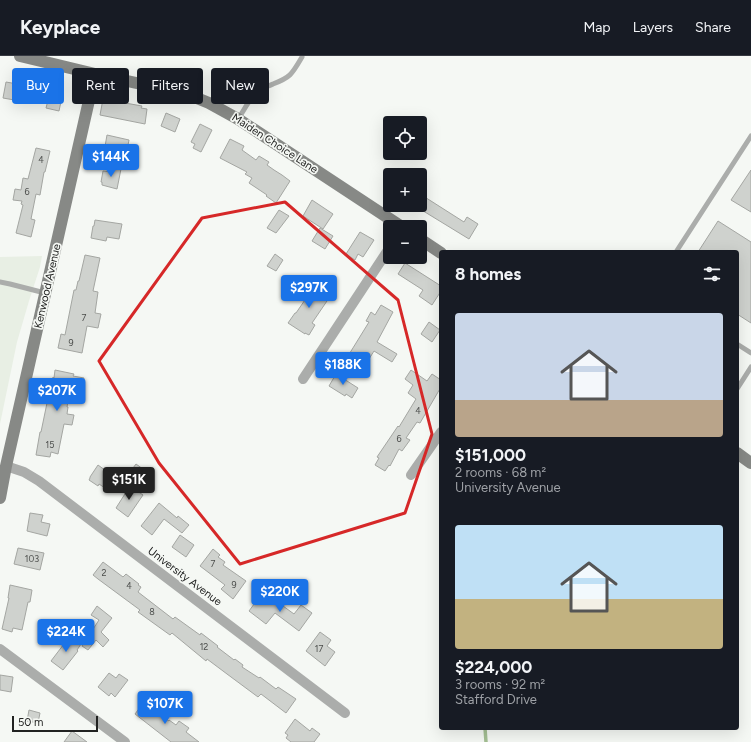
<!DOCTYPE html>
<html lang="en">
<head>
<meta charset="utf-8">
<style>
	:root { --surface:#171b24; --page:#20242c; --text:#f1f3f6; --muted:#9ea1a6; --line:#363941; --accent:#1a73e8 }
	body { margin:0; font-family:Figtree,sans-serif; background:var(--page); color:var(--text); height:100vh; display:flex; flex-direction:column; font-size:15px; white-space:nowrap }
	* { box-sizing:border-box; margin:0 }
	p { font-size:13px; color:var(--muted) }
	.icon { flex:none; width:22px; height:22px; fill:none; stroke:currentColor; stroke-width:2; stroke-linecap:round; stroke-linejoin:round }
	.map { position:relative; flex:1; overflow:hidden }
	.side { position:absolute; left:439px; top:194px; width:300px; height:480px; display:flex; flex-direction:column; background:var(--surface); border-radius:4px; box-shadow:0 4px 16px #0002 }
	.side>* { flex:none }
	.banner { position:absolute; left:12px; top:12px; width:367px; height:36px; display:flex; gap:8px }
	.controls { position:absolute; left:383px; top:60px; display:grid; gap:8px }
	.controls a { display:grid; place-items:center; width:44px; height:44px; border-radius:4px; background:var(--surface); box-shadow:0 4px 16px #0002; font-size:20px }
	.scale { position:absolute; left:12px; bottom:10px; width:86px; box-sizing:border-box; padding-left:4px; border:2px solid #212221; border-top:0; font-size:11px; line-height:14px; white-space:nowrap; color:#212221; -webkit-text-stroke:3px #f5f8f4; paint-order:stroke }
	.price { position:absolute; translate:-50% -34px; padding:0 9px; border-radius:4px; background:var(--accent); color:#fff; font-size:13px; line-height:26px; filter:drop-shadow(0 1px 2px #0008) }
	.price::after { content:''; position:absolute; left:50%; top:24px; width:12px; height:9px; margin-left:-6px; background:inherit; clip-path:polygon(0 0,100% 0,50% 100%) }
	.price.on { background:#222; color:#fff }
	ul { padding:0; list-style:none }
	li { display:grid; align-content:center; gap:8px; height:212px; padding:0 16px }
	li span { display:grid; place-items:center; height:124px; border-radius:4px; color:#555 }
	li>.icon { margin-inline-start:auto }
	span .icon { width:72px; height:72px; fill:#fffc; stroke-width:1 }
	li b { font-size:17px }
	h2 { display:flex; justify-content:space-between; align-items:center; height:48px; padding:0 16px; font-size:17px }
	.chip { padding:0 14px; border-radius:4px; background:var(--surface); box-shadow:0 4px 16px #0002; font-size:14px; line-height:36px }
	.chip.on { background:var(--accent); color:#fff }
	header { display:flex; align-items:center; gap:24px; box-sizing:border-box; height:56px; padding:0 20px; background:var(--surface); border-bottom:1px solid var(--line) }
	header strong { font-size:19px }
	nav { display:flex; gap:22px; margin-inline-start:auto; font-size:14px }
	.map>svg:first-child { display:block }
</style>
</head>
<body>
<header>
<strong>Keyplace</strong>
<nav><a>Map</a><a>Layers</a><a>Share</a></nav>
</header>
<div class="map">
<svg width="751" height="686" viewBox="0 0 751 686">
	<rect width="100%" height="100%" fill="#f5f8f4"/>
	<path fill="#e8efe4" d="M 42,200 L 40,211 L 29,245 L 17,286 L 0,368 L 0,201 Z"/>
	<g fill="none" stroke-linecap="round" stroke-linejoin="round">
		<path stroke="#a4bf93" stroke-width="3.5" d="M 485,672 L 486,686"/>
	</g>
	<path fill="#cfd2ce" stroke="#a4a6a2" d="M 6,26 L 23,29 L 20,45 L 3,42 Z
		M 51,33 L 63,36 L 59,55 L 46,52 Z
		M 103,43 L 142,50 L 141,52 L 147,53 L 145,68 L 100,59 Z
		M 166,57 L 180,63 L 175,76 L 161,70 Z
		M 200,68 L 212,74 L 201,96 L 193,92 L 195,88 L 191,86 Z
		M 107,79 L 129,84 L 127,94 L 120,93 L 119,99 L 104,96 Z
		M 230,83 L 244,90 L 242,94 L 256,104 L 259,100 L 269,106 L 267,109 L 274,114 L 282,119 L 290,125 L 276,147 L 266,140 L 267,139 L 249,127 L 252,122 L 245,118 L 247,116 L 220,102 Z
		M 36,92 L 50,95 L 45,116 L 44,116 L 40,139 L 36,138 L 31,163 L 35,164 L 31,181 L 16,177 L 23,149 L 21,148 L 22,145 L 13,144 L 15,133 L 21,134 L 23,122 L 28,123 Z
		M 112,111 L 121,113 L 117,133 L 102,129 L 102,126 L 101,126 L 103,115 L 111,116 Z
		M 751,114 L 751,156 L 731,144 Z
		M 420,138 L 464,166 L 467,161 L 478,168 L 469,183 L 420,153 Z
		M 312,144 L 333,158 L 323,173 L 303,160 Z
		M 279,154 L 289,160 L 276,177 L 267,172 Z
		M 95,164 L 122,168 L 119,183 L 107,181 L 106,185 L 91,182 L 93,170 L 94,170 Z
		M 718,165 L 751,186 L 751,267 L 737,258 L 737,196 L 698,196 Z
		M 320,172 L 333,180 L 325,193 L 312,185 Z
		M 360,176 L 374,184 L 363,201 L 358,198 L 355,204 L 346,198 Z
		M 275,198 L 283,204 L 276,215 L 267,210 Z
		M 85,199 L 100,202 L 93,235 L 98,236 L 95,257 L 101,258 L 98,272 L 87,270 L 82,297 L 58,292 L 61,278 L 65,279 L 74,234 L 76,234 L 78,225 L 79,225 Z
		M 405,207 L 441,230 L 441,235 L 432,249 L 419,240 L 423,234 L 398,218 Z
		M 309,227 L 314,231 L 316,229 L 329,238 L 325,244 L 327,245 L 312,267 L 315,269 L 309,279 L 305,277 L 305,278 L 288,267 L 295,257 L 296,257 L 309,238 L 304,235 Z
		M 381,249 L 393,256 L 377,286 L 397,298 L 392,306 L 374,295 L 364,311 L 348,300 L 369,266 L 366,265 L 371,256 L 375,259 Z
		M 429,266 L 440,274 L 432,286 L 421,278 Z
		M 55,314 L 74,318 L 73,320 L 84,322 L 82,335 L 70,333 L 67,351 L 68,351 L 67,358 L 74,359 L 72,369 L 64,368 L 58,398 L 51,396 L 50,401 L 36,399 L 40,376 L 41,376 L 47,347 L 48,347 L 53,321 L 54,322 Z
		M 411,314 L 427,325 L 432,318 L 441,324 L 441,331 L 420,367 L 417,366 L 406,382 L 410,384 L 402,395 L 399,393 L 390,410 L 389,409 L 385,415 L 375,409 L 379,402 L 377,401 L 398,370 L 399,371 L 416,343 L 408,337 L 413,329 L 405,323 Z
		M 336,318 L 358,332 L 352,342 L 346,338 L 345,340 L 329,330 Z
		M 136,408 L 147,416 L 138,428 L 127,420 Z
		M 98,409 L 113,420 L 105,432 L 99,428 L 98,430 L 89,424 L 90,422 L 90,421 Z
		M 130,430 L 143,439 L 128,461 L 116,452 Z
		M 159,447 L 177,462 L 178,460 L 189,469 L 182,477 L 164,463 L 152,479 L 141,470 Z
		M 30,457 L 43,459 L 41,466 L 50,468 L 47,480 L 27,475 Z
		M 180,479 L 194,489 L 186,501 L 172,491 Z
		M 18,492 L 44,497 L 40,514 L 14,508 Z
		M 213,493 L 220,499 L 218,501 L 225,506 L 223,509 L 246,525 L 233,543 L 221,533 L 225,529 L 200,510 Z
		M 103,506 L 123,521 L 126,518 L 139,528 L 138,529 L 141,531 L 138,536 L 173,563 L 175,561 L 200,579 L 201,577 L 218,590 L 217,591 L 234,604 L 235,603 L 243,609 L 242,611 L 259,622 L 260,621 L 276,633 L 278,631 L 296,643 L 286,657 L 261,638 L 258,641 L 227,618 L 207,603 L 206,605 L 172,577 L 170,579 L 138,556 L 140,554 L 98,523 L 93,519 Z
		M 10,529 L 32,534 L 30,546 L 28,546 L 22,574 L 13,572 L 12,576 L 2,573 L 9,542 L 8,542 Z
		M 260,540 L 269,547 L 272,542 L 294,558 L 301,549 L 312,557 L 299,575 L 275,557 L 266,568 L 249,555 Z
		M 97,550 L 112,562 L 101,576 L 109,584 L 103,591 L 96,584 L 88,594 L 82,590 L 99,564 L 91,559 Z
		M 320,576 L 331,584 L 327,590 L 335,596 L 325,610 L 306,595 Z
		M 70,580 L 81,588 L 77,594 L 78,595 L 63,614 L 51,605 Z
		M 109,617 L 116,622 L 119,618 L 128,624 L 115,641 L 111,637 L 109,640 L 98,631 Z
		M 0,619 L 13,621 L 11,636 L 0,634 Z
		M 144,646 L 169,665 L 169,664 L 176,669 L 179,665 L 189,672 L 186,676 L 199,686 L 171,686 L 135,658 Z
		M 29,654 L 40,657 L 38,667 L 27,665 Z
		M 295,663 L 310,675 L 312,672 L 320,678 L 314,686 L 291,686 L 286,682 L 288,679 L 285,677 Z
		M 72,675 L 87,686 L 64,686 Z"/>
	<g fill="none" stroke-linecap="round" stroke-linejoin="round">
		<path stroke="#abadab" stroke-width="5" d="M 238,63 C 245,53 251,39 261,33 C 265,31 269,30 273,28 C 291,21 292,18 302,1
			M 676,196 L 751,80
			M 0,226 L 10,228 L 45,237
			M 737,288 L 751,297
			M 737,333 L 751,311"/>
		<path stroke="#abadab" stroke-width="10" d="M 303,323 L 390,191
			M 6,410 L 24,416 L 39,425 L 345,657
			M 411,419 L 441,376
			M 0,593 L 125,686"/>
		<path stroke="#878986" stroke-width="12" d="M 20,0 L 95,18 L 187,38 L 209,47 L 238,63 L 402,171
			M 420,183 L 441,197
			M 737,397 L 751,407
			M 0,442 L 6,410 L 95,18"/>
	</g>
	<path fill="none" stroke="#d62828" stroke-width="3" stroke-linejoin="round" d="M 285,146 L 398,244 L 432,378 L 405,457 L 240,508 L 159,407 L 99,305 L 202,162 Z"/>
	<g text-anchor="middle" stroke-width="3.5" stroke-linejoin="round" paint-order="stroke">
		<g font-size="9" fill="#4c4e4c">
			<text x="41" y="107">4</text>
			<text x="27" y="139">6</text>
			<text x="84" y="265">7</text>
			<text x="71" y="290">9</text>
			<text x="418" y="358">4</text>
			<text x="399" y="386">6</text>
			<text x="50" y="392">15</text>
			<text x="32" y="506">103</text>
			<text x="213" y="511">7</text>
			<text x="104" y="520">2</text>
			<text x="234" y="532">9</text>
			<text x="129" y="533">4</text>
			<text x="152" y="559">8</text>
			<text x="204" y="594">12</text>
			<text x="319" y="596">17</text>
		</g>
		<g font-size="11" fill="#212221" stroke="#f5f8f4">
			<text transform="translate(275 87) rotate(33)" y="4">Maiden Choice Lane</text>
			<text transform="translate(47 230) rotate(-77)" y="4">Kenwood Avenue</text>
			<text transform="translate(185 520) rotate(37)" y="4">University Avenue</text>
		</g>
	</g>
</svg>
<div class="controls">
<a><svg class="icon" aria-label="locate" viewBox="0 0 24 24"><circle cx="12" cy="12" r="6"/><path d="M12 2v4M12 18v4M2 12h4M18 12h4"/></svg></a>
<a>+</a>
<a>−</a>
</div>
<div class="scale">50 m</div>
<b class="price" style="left:111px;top:122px">$144K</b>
<b class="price" style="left:309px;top:253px">$297K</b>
<b class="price" style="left:343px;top:330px">$188K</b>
<b class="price" style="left:57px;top:356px">$207K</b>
<b class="price on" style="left:129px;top:445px">$151K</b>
<b class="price" style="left:280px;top:557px">$220K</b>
<b class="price" style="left:66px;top:597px">$224K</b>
<b class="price" style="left:165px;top:669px">$107K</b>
<div class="banner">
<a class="chip on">Buy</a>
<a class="chip">Rent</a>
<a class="chip">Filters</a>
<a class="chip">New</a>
</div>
<section class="side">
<h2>8 homes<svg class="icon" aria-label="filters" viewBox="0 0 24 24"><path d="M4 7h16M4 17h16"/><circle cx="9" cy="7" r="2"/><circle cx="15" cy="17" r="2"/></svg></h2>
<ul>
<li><span style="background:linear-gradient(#c9d6e8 70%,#b9a48a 0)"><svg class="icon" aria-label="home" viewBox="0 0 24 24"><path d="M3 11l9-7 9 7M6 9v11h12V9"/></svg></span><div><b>$151,000</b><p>2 rooms · 68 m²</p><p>University Avenue</p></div></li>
<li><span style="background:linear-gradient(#bfe0f5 60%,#c2b280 0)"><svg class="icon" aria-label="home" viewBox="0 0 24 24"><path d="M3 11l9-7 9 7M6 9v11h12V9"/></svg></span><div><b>$224,000</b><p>3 rooms · 92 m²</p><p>Stafford Drive</p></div></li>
</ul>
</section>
</div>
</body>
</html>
